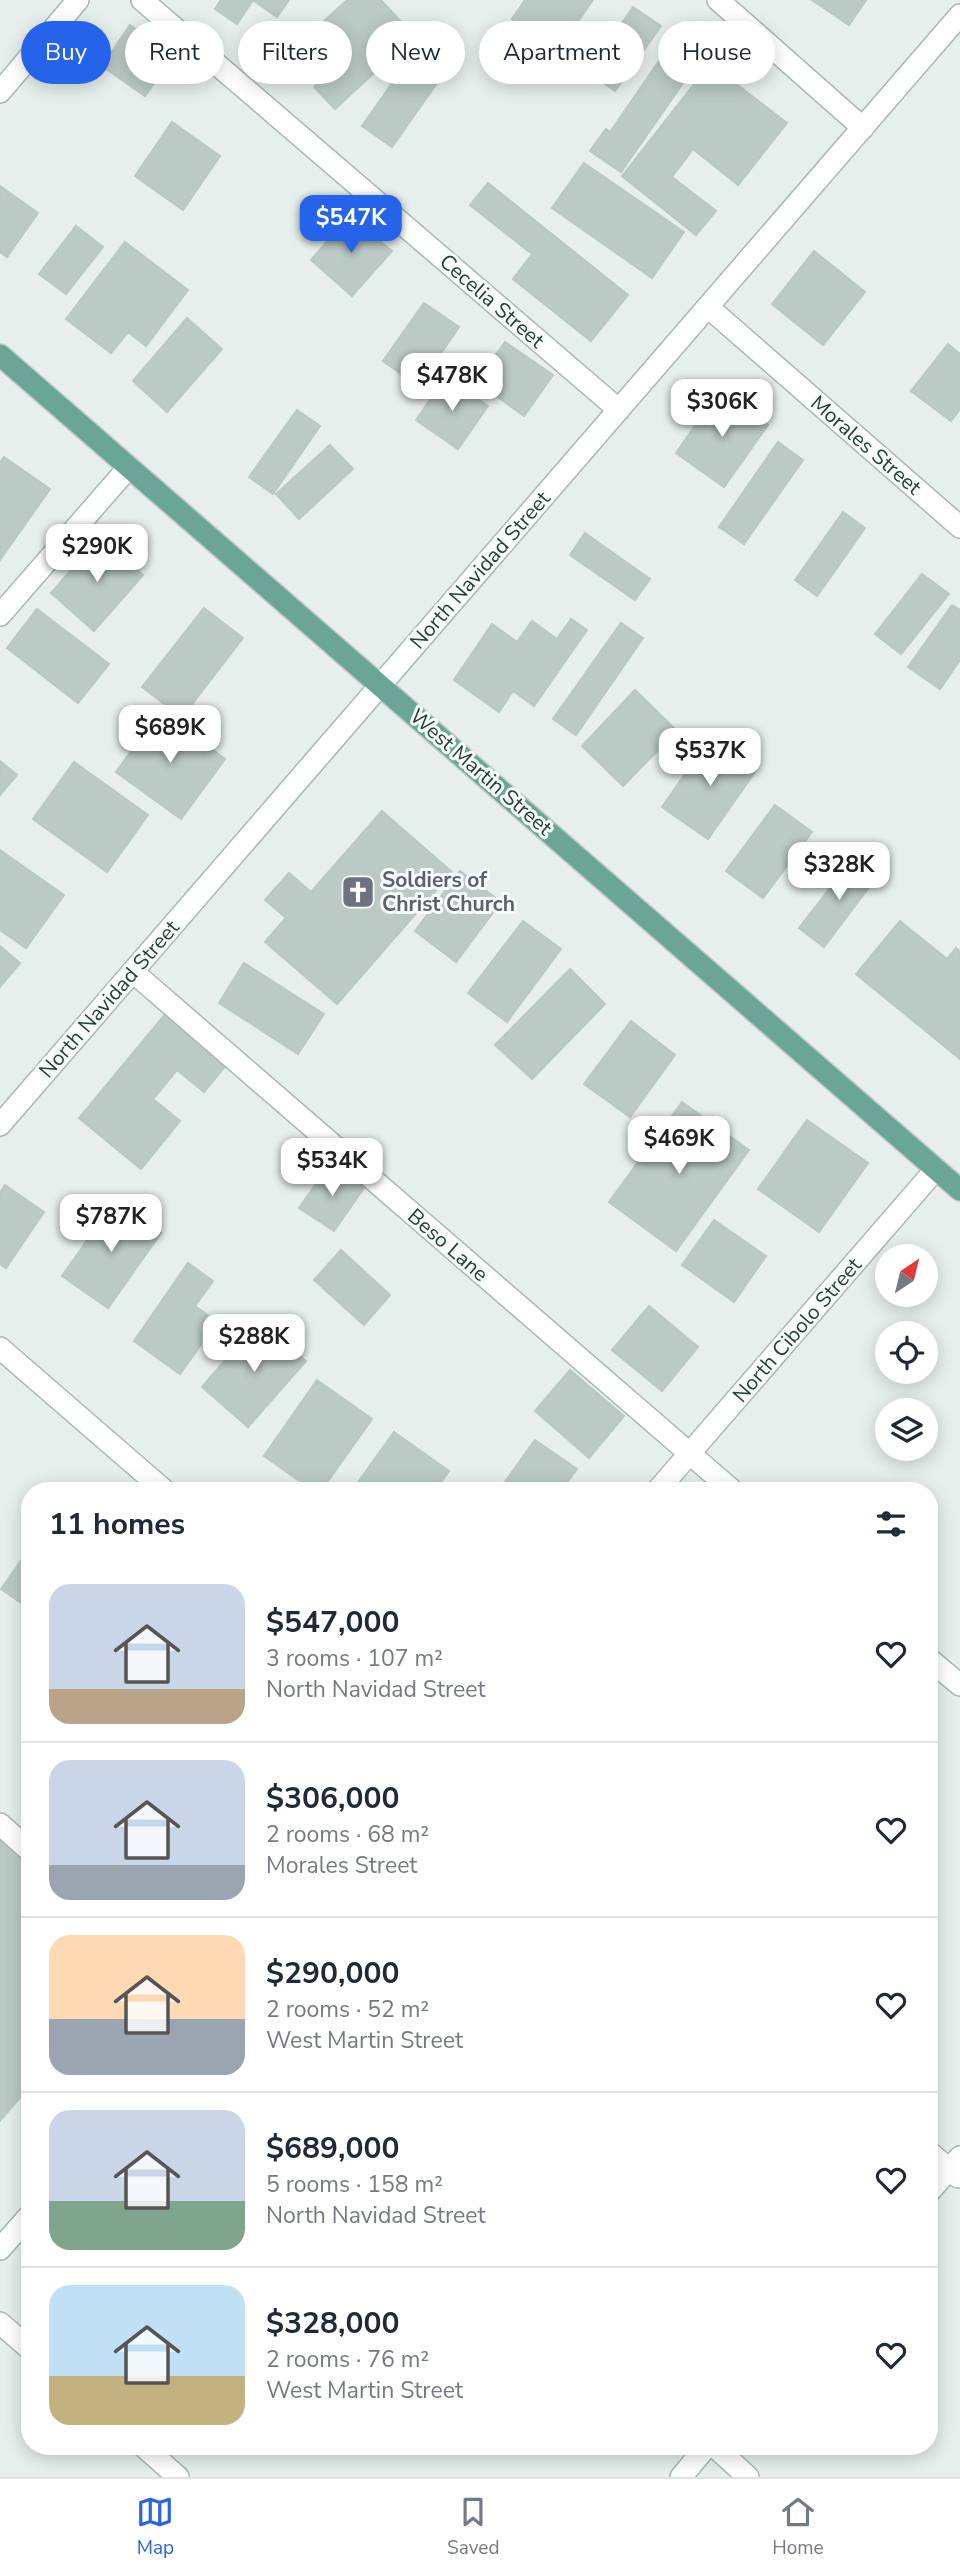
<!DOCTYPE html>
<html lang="en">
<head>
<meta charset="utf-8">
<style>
	:root { --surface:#fff; --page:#f2f2f3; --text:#1f2937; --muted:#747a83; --line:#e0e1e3; --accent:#2563eb }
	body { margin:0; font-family:"Nunito Sans",sans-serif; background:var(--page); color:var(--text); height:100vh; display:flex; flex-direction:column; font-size:26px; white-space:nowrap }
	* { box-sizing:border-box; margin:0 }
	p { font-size:23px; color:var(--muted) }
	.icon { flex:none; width:38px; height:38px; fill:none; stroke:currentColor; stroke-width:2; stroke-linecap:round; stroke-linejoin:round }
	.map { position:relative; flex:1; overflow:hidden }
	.details { position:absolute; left:21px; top:1482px; width:917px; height:973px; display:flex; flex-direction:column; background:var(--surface); border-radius:28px; box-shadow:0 4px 18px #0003 }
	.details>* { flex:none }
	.top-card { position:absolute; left:21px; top:21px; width:919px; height:63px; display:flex; gap:14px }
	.needle { width:46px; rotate:35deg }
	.fabs { position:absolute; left:875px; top:1244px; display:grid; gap:14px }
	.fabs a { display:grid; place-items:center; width:63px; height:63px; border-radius:50%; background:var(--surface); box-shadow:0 4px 18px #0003; font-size:35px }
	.price { position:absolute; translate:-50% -60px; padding:0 16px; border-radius:14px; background:#fff; color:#222; font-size:23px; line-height:46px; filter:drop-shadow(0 2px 4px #0008) }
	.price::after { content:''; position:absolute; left:50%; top:42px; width:21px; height:16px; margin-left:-10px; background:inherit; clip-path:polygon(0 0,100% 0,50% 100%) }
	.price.on { background:var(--accent); color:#fff }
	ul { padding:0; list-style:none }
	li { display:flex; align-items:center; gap:21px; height:175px; padding:0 28px }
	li+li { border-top:2px solid var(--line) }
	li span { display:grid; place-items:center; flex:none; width:196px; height:140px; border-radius:21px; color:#555 }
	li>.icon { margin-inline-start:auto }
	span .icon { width:84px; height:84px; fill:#fffc; stroke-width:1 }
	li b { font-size:30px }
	h2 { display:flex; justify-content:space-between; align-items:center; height:84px; padding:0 28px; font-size:30px }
	.tag { padding:0 24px; border-radius:32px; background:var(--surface); box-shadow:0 4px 18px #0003; font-size:24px; line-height:63px }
	.tag.on { background:var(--accent); color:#fff }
	.tab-bar { display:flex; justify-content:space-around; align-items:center; height:98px; border-top:2px solid var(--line); background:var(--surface); font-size:19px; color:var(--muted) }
	.tab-bar a { display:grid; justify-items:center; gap:4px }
	.tab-bar .on { color:var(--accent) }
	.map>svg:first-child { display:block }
</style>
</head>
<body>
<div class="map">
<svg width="960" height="2477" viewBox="0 0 960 2477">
	<rect width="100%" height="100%" fill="#e6efeb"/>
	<path fill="#bbcac4" stroke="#b8c9c2" stroke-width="2" d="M 221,0 L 289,0 L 277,17 L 253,0 L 237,24 L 215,9 Z
		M 347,0 L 381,0 L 414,36 L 335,109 L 314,87 L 325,77 L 297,46 Z
		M 525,0 L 593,0 L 557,51 L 512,19 Z
		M 812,0 L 866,0 L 849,25 Z
		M 633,7 L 661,26 L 615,91 L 588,72 Z
		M 130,25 L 174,55 L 145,96 L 102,66 Z
		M 675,38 L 702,56 L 621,172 L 590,151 L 606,129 L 610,132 Z
		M 412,55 L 442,76 L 392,147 L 362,126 Z
		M 710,64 L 787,123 L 738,185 L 693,149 L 672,177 L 716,211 L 696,235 L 622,176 Z
		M 172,122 L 220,156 L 183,210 L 135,176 Z
		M 584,163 L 684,232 L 652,278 L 552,208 Z
		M 488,183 L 628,295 L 591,341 L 513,279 L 532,254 L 470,205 Z
		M 0,186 L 38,213 L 7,257 L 0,252 Z
		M 350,215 L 392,251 L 352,296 L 311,260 Z
		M 76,226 L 103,247 L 66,294 L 39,274 Z
		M 125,242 L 188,290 L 146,346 L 128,332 L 111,353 L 66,319 Z
		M 814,251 L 865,292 L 823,345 L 772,304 Z
		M 424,303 L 459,327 L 418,386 L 383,361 Z
		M 187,318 L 222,349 L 167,412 L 133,381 Z
		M 505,342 L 553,375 L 524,416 L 477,382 Z
		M 948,344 L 960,354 L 960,409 L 951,421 L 911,391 Z
		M 446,377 L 488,406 L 458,449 L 416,420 Z
		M 719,391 L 768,425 L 724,487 L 676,453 Z
		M 297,410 L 320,426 L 273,494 L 249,477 Z
		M 778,442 L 803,460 L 744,544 L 719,527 Z
		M 330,445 L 353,469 L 299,519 L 276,494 Z
		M 4,457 L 50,489 L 0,560 L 0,463 Z
		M 843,512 L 865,528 L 817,596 L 795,580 Z
		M 585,533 L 650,579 L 635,600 L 570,555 Z
		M 100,537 L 143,575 L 94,631 L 51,593 Z
		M 922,574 L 949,594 L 901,654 L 875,634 Z
		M 952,605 L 960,610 L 960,660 L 940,689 L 908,667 Z
		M 204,608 L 243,638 L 182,717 L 142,687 Z
		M 37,609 L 109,664 L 78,703 L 7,648 Z
		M 571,619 L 587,630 L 534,706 L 513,691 L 499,712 L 454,680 L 492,624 L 517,642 L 532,621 L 557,639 Z
		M 621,623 L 643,638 L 576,735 L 553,719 Z
		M 635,690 L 677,731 L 623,786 L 582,746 Z
		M 160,711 L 225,759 L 181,819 L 116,772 Z
		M 711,737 L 757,769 L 708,839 L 662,807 Z
		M 0,761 L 17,775 L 0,795 Z
		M 74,762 L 148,815 L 107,872 L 33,819 Z
		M 775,805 L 812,832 L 763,898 L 726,871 Z
		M 382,811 L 452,872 L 337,1004 L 265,942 L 286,918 L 265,900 L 289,873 L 311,892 Z
		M 0,850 L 64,895 L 26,948 L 0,930 Z
		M 855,856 L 879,874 L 824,947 L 799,928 Z
		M 460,871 L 501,902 L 456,962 L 415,931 Z
		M 523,921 L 561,949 L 507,1022 L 468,993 Z
		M 900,921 L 947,959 L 956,948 L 960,952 L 960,1059 L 856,974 Z
		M 0,946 L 20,963 L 0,987 Z
		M 244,963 L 324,1014 L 298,1054 L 219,1003 Z
		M 570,969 L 605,1004 L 532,1079 L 495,1045 Z
		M 166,1013 L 227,1064 L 204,1092 L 177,1070 L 153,1099 L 180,1121 L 141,1169 L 79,1118 Z
		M 631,1021 L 675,1055 L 630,1117 L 584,1084 Z
		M 682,1102 L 749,1150 L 676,1251 L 609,1202 Z
		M 807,1120 L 868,1163 L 819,1232 L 758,1189 Z
		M 330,1164 L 364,1188 L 334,1231 L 299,1208 Z
		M 5,1185 L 44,1212 L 6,1268 L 0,1264 L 0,1193 Z
		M 115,1201 L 161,1233 L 108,1308 L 62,1276 Z
		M 714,1220 L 766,1256 L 734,1302 L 682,1265 Z
		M 341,1250 L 390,1295 L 364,1325 L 314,1280 Z
		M 188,1263 L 213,1281 L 195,1306 L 217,1322 L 180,1374 L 134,1341 Z
		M 649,1306 L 698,1347 L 662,1391 L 612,1350 Z
		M 259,1321 L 306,1361 L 248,1427 L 202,1387 Z
		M 570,1370 L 624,1416 L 589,1458 L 535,1411 Z
		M 317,1380 L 372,1419 L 321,1491 L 314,1491 L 264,1456 Z
		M 394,1432 L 449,1471 L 435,1491 L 352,1491 Z
		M 535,1440 L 577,1469 L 561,1491 L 509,1491 L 502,1486 Z
		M 30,1548 L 30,1609 L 1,1589 Z
		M 0,1840 L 30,1866 L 30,2086 L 0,2121 Z"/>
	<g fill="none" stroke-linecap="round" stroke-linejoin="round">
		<defs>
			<path id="minor" d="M 142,0 L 619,410
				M 718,0 L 863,128
				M 0,92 L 78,0
				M 708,307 L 960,527
				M 0,615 L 129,467
				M 133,972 L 733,1491
				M 0,1125 L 960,15
				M 0,1348 L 165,1491
				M 657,1491 L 936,1169
				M 929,1659 L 960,1685
				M 0,1824 L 30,1851
				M 929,2152 L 958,2177
				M 929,2192 L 960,2157
				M 0,2249 L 30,2215
				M 0,2323 L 30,2349
				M 143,2446 L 178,2477
				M 714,2446 L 748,2477
				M 681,2477 L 707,2446"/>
			<path id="major" d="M 0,355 L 960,1190"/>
		</defs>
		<use href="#minor" stroke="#a8b8b2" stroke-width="24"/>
		<use href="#major" stroke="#c2cac8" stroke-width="24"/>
		<use href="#minor" stroke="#fff" stroke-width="21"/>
		<use href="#major" stroke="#6aa596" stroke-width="21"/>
	</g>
	<defs>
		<symbol id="church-square" viewBox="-11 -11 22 22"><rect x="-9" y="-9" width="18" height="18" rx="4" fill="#6b7280" stroke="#f7fbf9"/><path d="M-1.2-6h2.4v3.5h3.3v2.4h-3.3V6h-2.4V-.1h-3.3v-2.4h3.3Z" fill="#fff"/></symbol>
	</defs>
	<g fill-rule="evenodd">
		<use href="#church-square" x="339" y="873" width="38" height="38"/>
	</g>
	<g text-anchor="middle" stroke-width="6" stroke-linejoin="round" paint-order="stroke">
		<g font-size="21" fill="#24423a" stroke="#f7fbf9">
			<text transform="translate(492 301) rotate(41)" y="7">Cecelia Street</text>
			<text transform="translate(866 445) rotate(41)" y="7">Morales Street</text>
			<text transform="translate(480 570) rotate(-49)" y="7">North Navidad Street</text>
			<text transform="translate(481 772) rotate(41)" y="7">West Martin Street</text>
			<text transform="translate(109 999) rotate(-49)" y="7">North Navidad Street</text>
			<text transform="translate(448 1245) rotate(41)" y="7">Beso Lane</text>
			<text transform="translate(797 1330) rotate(-49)" y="7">North Cibolo Street</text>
		</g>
		<g font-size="21" font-weight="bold" fill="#5b616d" stroke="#f7fbf9" text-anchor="start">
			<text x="382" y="887">Soldiers of<tspan x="382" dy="24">Christ Church</tspan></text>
		</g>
	</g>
</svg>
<div class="fabs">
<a><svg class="needle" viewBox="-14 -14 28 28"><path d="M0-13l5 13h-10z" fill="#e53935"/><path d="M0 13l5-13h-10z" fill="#747a83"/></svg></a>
<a><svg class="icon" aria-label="locate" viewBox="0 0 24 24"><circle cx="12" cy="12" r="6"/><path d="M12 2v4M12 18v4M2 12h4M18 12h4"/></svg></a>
<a><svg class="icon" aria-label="layers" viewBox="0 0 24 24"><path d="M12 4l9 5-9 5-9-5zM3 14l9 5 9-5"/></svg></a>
</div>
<b class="price on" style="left:351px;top:255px">$547K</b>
<b class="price" style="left:452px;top:413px">$478K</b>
<b class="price" style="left:722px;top:439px">$306K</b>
<b class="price" style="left:97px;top:584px">$290K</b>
<b class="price" style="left:170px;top:765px">$689K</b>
<b class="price" style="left:710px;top:788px">$537K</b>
<b class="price" style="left:839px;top:902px">$328K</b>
<b class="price" style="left:679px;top:1176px">$469K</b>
<b class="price" style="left:332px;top:1198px">$534K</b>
<b class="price" style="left:111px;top:1254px">$787K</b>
<b class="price" style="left:254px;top:1374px">$288K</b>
<div class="top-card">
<a class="tag on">Buy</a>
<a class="tag">Rent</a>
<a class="tag">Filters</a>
<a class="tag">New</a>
<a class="tag">Apartment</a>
<a class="tag">House</a>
</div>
<section class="details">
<h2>11 homes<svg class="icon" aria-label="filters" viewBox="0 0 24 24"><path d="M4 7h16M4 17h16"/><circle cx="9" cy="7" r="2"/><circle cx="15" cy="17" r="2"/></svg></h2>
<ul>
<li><span style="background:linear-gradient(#c9d6e8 75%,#b9a48a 0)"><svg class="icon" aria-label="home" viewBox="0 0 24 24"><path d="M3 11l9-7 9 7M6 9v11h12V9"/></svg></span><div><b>$547,000</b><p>3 rooms · 107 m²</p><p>North Navidad Street</p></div><svg class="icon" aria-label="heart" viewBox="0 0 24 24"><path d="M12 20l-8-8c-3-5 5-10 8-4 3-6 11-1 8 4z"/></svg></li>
<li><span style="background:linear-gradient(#c9d6e8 75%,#9aa5b1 0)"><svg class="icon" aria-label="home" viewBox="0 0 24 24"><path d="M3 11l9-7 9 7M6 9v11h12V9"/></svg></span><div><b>$306,000</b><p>2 rooms · 68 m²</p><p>Morales Street</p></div><svg class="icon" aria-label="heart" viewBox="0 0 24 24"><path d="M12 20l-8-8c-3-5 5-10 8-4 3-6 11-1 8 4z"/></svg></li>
<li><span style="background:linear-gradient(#ffd9b3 60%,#9aa5b1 0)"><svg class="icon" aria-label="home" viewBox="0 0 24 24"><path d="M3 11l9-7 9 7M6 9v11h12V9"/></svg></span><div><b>$290,000</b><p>2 rooms · 52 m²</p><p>West Martin Street</p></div><svg class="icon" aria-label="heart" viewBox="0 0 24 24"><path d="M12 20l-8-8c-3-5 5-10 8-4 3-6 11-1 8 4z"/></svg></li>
<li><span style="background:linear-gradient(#c9d6e8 65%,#7fa58c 0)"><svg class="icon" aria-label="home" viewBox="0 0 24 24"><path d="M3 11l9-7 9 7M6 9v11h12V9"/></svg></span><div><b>$689,000</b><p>5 rooms · 158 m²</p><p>North Navidad Street</p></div><svg class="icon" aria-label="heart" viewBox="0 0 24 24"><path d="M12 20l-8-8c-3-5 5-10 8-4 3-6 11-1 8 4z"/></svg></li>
<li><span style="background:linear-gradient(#bfe0f5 65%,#c2b280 0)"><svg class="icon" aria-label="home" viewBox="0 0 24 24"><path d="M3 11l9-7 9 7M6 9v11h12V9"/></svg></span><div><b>$328,000</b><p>2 rooms · 76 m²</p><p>West Martin Street</p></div><svg class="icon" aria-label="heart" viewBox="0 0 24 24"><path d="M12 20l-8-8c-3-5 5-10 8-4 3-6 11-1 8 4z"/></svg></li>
</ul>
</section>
</div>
<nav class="tab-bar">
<a class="on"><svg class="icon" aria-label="map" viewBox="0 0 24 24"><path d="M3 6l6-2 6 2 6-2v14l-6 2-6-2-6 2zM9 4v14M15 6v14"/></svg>Map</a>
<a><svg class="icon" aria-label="saved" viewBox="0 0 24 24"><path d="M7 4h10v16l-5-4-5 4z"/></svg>Saved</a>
<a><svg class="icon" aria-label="home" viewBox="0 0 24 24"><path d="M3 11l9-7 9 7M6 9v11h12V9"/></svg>Home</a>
</nav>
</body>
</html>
